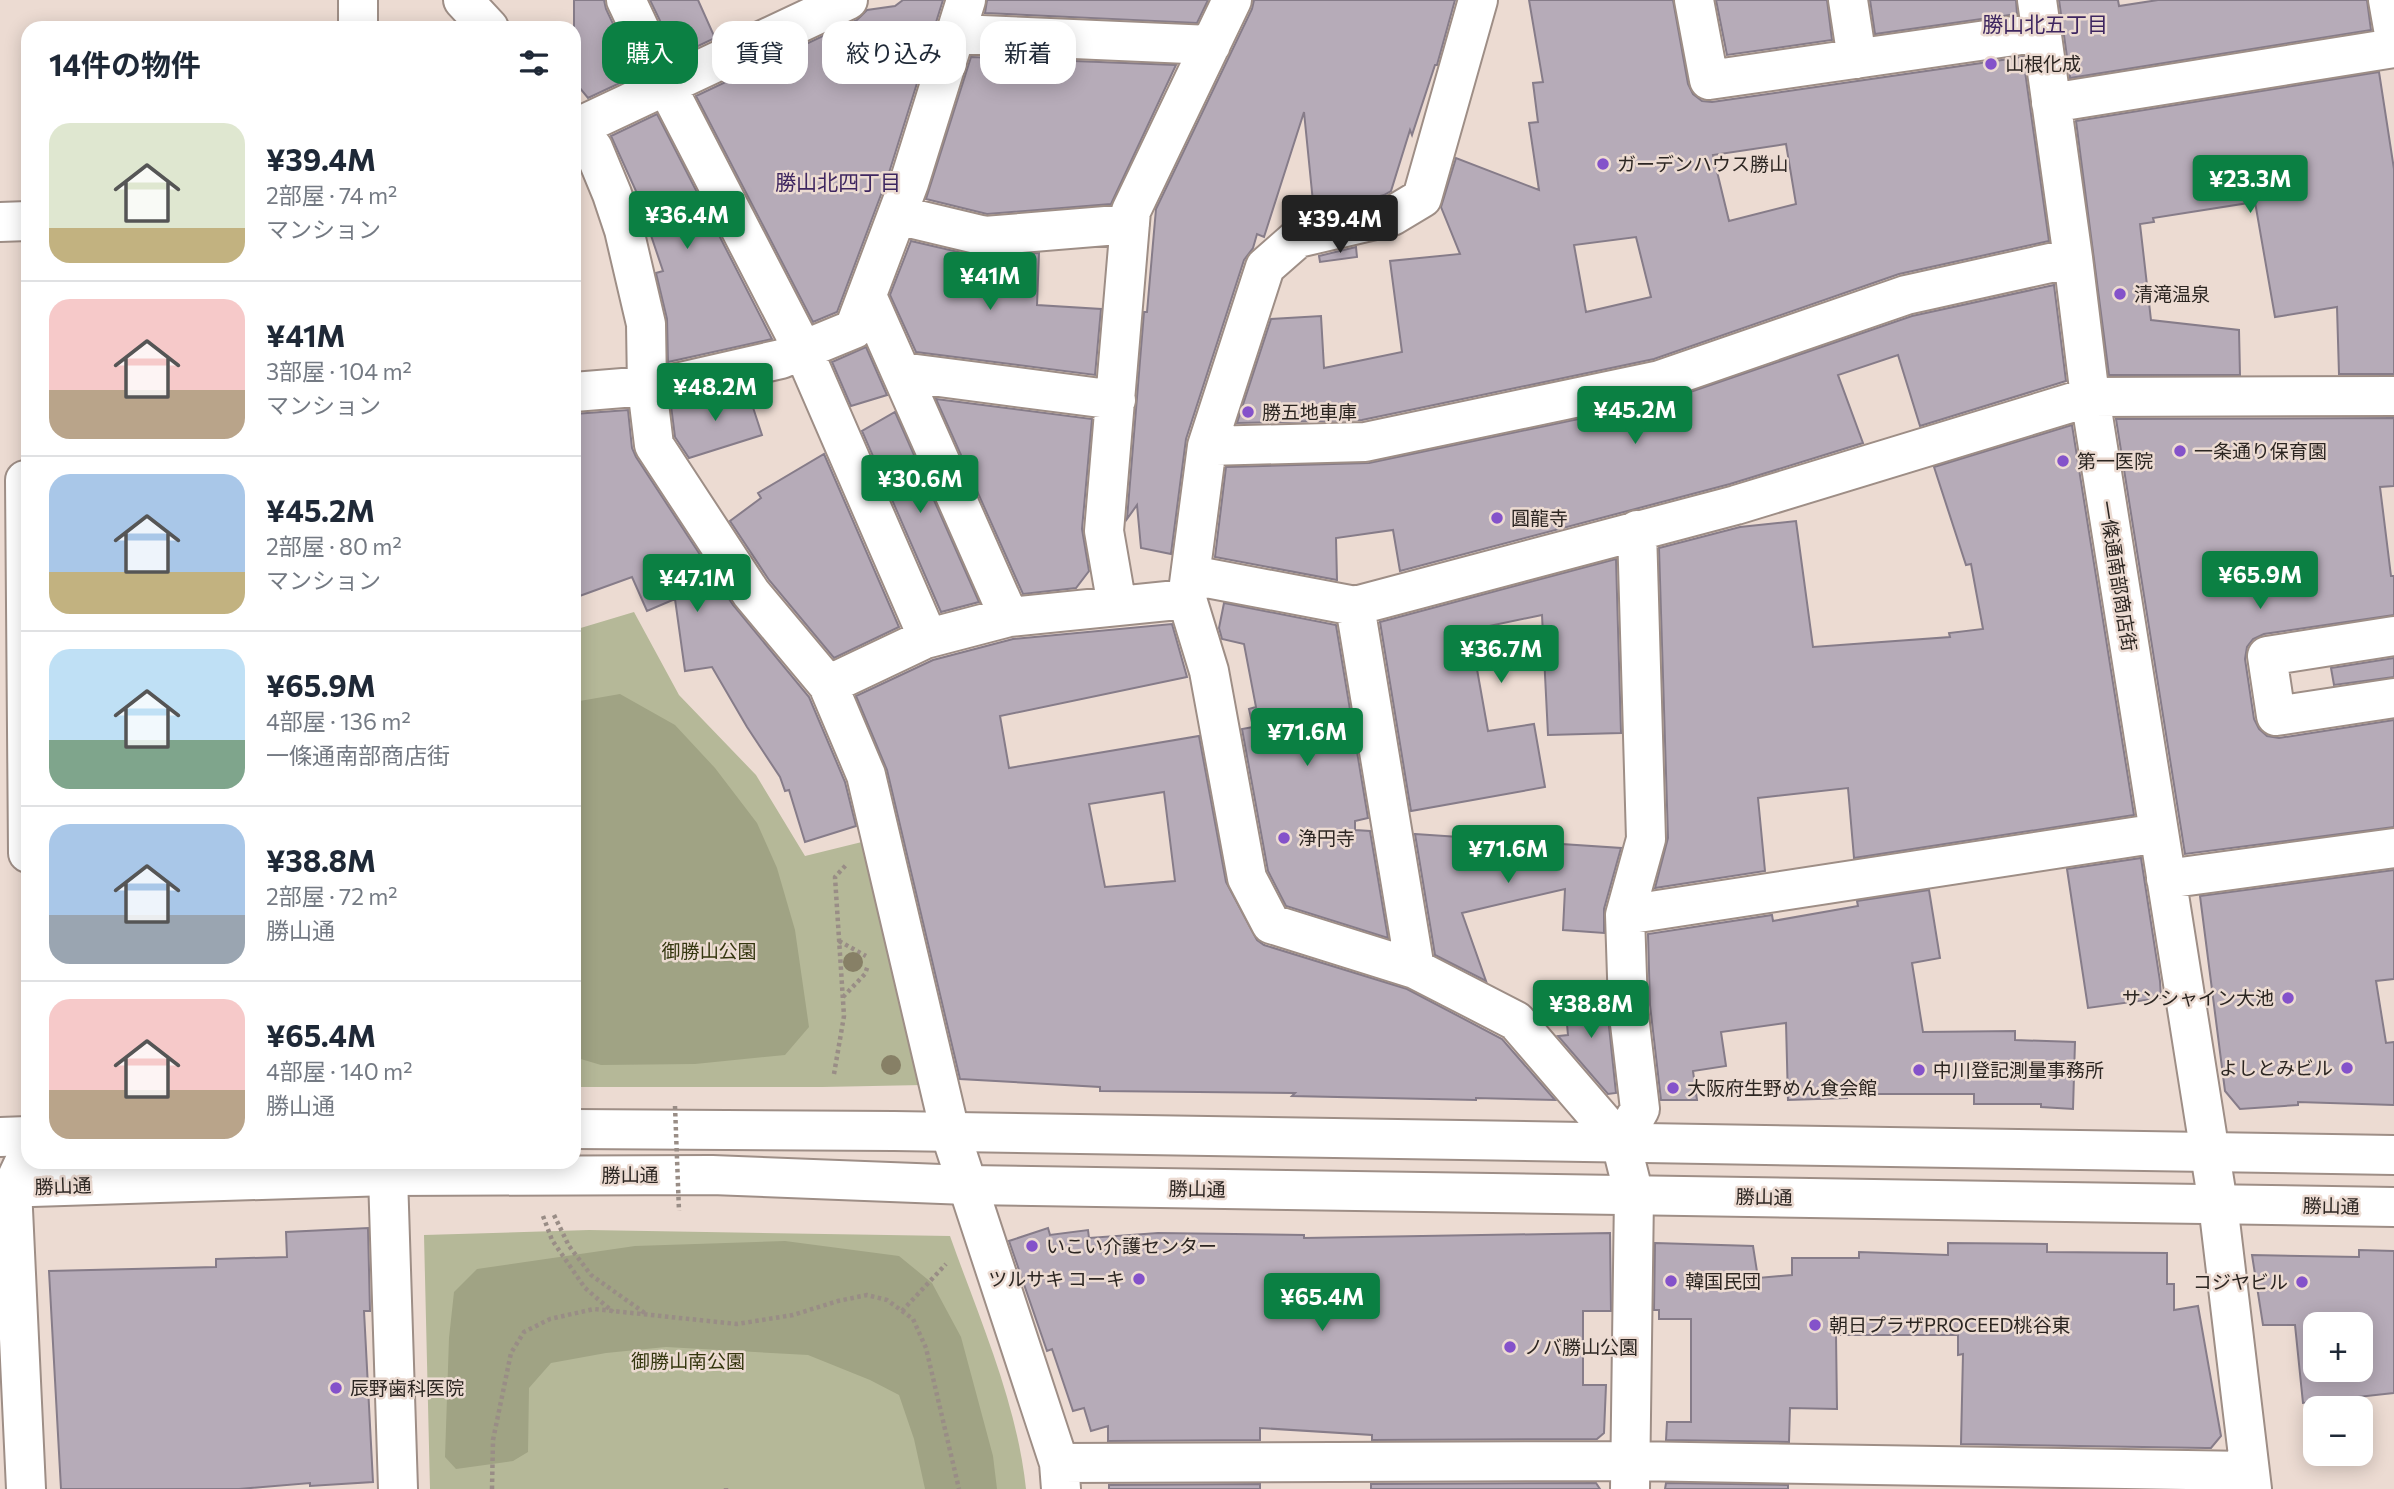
<!DOCTYPE html>
<html lang="ja">
<head>
<meta charset="utf-8">
<style>
	:root { --surface:#fff; --page:#f6f6f7; --text:#1f2937; --muted:#747a83; --line:#e0e1e3; --accent:#0b8043 }
	body { margin:0; font-family:Commissioner,"Noto Sans JP",sans-serif; background:var(--page); color:var(--text); height:100vh; display:flex; flex-direction:column; font-size:26px; white-space:nowrap }
	* { box-sizing:border-box; margin:0 }
	p { font-size:23px; color:var(--muted) }
	.icon { flex:none; width:38px; height:38px; fill:none; stroke:currentColor; stroke-width:2; stroke-linecap:round; stroke-linejoin:round }
	.map { position:relative; flex:1; overflow:hidden }
	.details { position:absolute; left:21px; top:21px; width:560px; height:1148px; display:flex; flex-direction:column; background:var(--surface); border-radius:21px; box-shadow:0 4px 18px #0003 }
	.details>* { flex:none }
	.hud { position:absolute; left:602px; top:21px; width:665px; height:63px; display:flex; gap:14px }
	.tools { position:absolute; left:2303px; top:1312px; display:grid; gap:14px }
	.tools a { display:grid; place-items:center; width:70px; height:70px; border-radius:14px; background:var(--surface); box-shadow:0 4px 18px #0003; font-size:35px }
	.price { position:absolute; translate:-50% -60px; padding:0 16px; border-radius:7px; background:var(--accent); color:#fff; font-size:23px; line-height:46px; filter:drop-shadow(0 2px 4px #0008) }
	.price::after { content:''; position:absolute; left:50%; top:42px; width:21px; height:16px; margin-left:-10px; background:inherit; clip-path:polygon(0 0,100% 0,50% 100%) }
	.price.current { background:#222; color:#fff }
	ul { padding:0; list-style:none }
	li { display:flex; align-items:center; gap:21px; height:175px; padding:0 28px }
	li+li { border-top:2px solid var(--line) }
	li span { display:grid; place-items:center; flex:none; width:196px; height:140px; border-radius:21px; color:#555 }
	li>.icon { margin-inline-start:auto }
	span .icon { width:84px; height:84px; fill:#fffc; stroke-width:1 }
	li b { font-size:30px }
	h2 { display:flex; justify-content:space-between; align-items:center; height:84px; padding:0 28px; font-size:30px }
	.pill { padding:0 24px; border-radius:21px; background:var(--surface); box-shadow:0 4px 18px #0003; font-size:24px; line-height:63px }
	.pill.current { background:var(--accent); color:#fff }
	.map>svg:first-child { display:block }
</style>
</head>
<body>
<div class="map">
<svg width="2394" height="1489" viewBox="0 0 2394 1489">
	<rect width="100%" height="100%" fill="#ecdbd2"/>
	<path fill="#b5b898" d="M 634,612 L 679,695 L 756,775 L 805,856 L 870,840 L 923,1085 L 822,1087 L 574,1087 L 574,630 Z
		M 589,1230 L 950,1236 C 979,1318 1017,1402 1026,1489 L 430,1489 L 424,1235 Z"/>
	<path fill="#a0a384" d="M 620,694 L 675,725 L 715,768 L 757,823 L 777,868 L 795,930 L 809,1027 L 785,1055 L 695,1064 L 601,1065 L 574,1057 L 574,702 Z
		M 785,1241 L 899,1256 L 932,1283 L 961,1337 L 993,1456 L 997,1489 L 925,1489 L 914,1439 L 899,1395 L 870,1380 L 808,1355 L 666,1347 L 606,1353 L 551,1363 L 529,1388 L 528,1452 L 513,1461 L 456,1469 L 445,1457 L 449,1338 L 454,1292 L 477,1269 L 635,1246 Z"/>
	<path fill="#b6abb8" stroke="#867c89" stroke-width="2" fill-rule="evenodd" d="M 574,0 L 604,0 L 606,9 L 637,75 L 588,98 L 574,81 Z
		M 650,0 L 698,0 L 715,38 L 677,56 Z
		M 903,0 L 943,0 L 888,176 L 837,312 L 813,322 L 696,96 L 857,20 L 867,10 L 895,6 Z
		M 987,0 L 1208,0 L 1197,23 L 985,13 Z
		M 1254,0 L 1455,0 L 1437,65 L 1435,65 L 1412,135 L 1410,130 L 1391,191 L 1384,195 L 1314,212 L 1304,112 L 1264,237 L 1257,234 L 1253,248 L 1244,260 L 1186,439 L 1171,554 L 1141,548 L 1137,505 L 1127,519 L 1144,312 L 1147,312 L 1156,209 L 1252,9 Z
		M 1529,0 L 1673,0 L 1688,84 L 1693,94 L 1702,101 L 1712,102 L 2023,57 L 2049,241 L 1899,274 L 1654,359 L 1362,420 L 1237,423 L 1271,319 L 1321,316 L 1324,368 L 1402,352 L 1390,261 L 1460,254 L 1441,207 L 1456,158 L 1539,190 L 1529,123 L 1538,122 L 1533,83 L 1543,82 ZM 1786,144 L 1796,204 L 1729,221 L 1713,155 ZM 1636,237 L 1651,297 L 1586,312 L 1574,245 Z
		M 1716,0 L 1827,0 L 1832,40 L 1727,55 Z
		M 1870,0 L 2016,0 L 2017,14 L 1875,34 Z
		M 2059,0 L 2118,0 L 2119,6 L 2158,0 L 2367,0 L 2371,30 L 2070,78 Z
		M 971,57 L 1176,65 L 1111,204 L 987,214 L 926,199 Z
		M 2379,72 L 2394,169 L 2394,374 L 2339,374 L 2337,307 L 2275,317 L 2255,202 L 2153,218 L 2154,222 L 2140,224 L 2151,320 L 2239,330 L 2240,375 L 2109,375 L 2076,121 Z
		M 657,114 L 772,339 L 668,362 L 667,319 L 656,273 L 663,271 L 636,191 L 611,136 Z
		M 911,241 L 980,257 L 1039,253 L 1037,305 L 1101,309 L 1095,375 L 916,352 L 890,295 Z
		M 1356,247 L 1357,257 L 1320,262 L 1319,256 Z
		M 2054,285 L 2066,381 L 1920,426 L 1898,355 L 1838,375 L 1863,443 L 1730,484 L 1400,571 L 1393,530 L 1336,538 L 1337,580 L 1215,557 L 1226,467 L 1369,463 L 1664,401 L 1912,316 Z
		M 866,347 L 887,395 L 851,406 L 832,362 Z
		M 747,389 L 762,435 L 689,458 L 675,437 L 671,406 Z
		M 936,399 L 1092,419 L 1082,529 L 1089,571 L 1076,588 L 1023,594 Z
		M 628,410 L 632,448 L 636,457 L 733,605 L 809,697 L 845,782 L 856,826 L 805,842 L 789,790 L 785,791 L 780,777 L 747,727 L 712,667 L 685,671 L 675,599 L 647,611 L 632,577 L 574,598 L 574,414 Z
		M 895,412 L 979,602 L 941,612 L 862,431 Z
		M 2394,418 L 2394,486 L 2380,487 L 2391,576 L 2394,576 L 2394,615 L 2264,634 L 2253,639 L 2247,647 L 2245,659 L 2254,719 L 2259,729 L 2267,736 L 2279,738 L 2394,720 L 2394,827 L 2185,854 L 2116,419 Z
		M 2072,425 L 2134,815 L 1854,858 L 1848,788 L 1758,798 L 1765,871 L 1655,888 L 1668,838 L 1659,548 L 1740,527 L 1796,521 L 1813,647 L 1950,637 L 1949,633 L 1983,629 L 1971,564 L 1966,565 L 1934,467 Z
		M 824,454 L 899,627 L 834,658 L 769,580 L 730,521 L 761,498 L 758,493 Z
		M 1616,559 L 1621,733 L 1548,735 L 1542,615 L 1470,630 L 1488,731 L 1534,724 L 1545,787 L 1411,811 L 1380,622 Z
		M 1224,603 L 1336,625 L 1368,818 L 1355,821 L 1355,830 L 1370,831 L 1388,938 L 1286,906 L 1268,871 L 1242,729 L 1253,727 L 1249,709 L 1256,707 L 1244,644 L 1222,639 L 1219,628 Z
		M 1172,624 L 1187,677 L 1000,716 L 1009,768 L 1199,736 L 1226,882 L 1257,940 L 1264,945 L 1407,989 L 1502,1039 L 1555,1100 L 1476,1098 L 1476,1100 L 1292,1096 L 1295,1093 L 1100,1091 L 1100,1087 L 960,1079 L 887,770 L 856,696 L 933,660 L 1013,639 ZM 1164,792 L 1175,881 L 1105,887 L 1089,804 Z
		M 2394,658 L 2394,677 L 2334,685 L 2331,668 Z
		M 1415,834 L 1621,848 L 1604,909 L 1604,933 L 1563,930 L 1565,889 L 1462,913 L 1486,981 L 1435,955 Z
		M 2141,858 L 2160,981 L 2161,998 L 2088,1008 L 2067,869 Z
		M 2394,870 L 2394,979 L 2376,981 L 2386,1043 L 2394,1042 L 2394,1105 L 2298,1102 L 2298,1105 L 2240,1109 L 2225,1091 L 2200,896 Z
		M 1929,890 L 1940,958 L 1912,963 L 1923,1032 L 2015,1031 L 2015,1040 L 2075,1042 L 2073,1109 L 2041,1107 L 2041,1104 L 1974,1104 L 1974,1094 L 1847,1094 L 1847,1098 L 1788,1100 L 1786,1023 L 1721,1032 L 1726,1066 L 1693,1071 L 1697,1100 L 1661,1100 L 1650,1005 L 1648,934 L 1772,915 L 1773,921 L 1858,906 L 1857,901 Z
		M 1606,998 L 1616,1093 L 1608,1094 L 1558,1036 L 1568,1035 L 1565,1003 Z
		M 368,1228 L 370,1311 L 364,1311 L 373,1482 L 310,1486 L 310,1483 L 239,1489 L 61,1489 L 49,1271 L 216,1267 L 216,1259 L 287,1257 L 286,1232 Z
		M 1048,1228 L 1050,1235 L 1088,1230 L 1089,1238 L 1158,1233 L 1304,1235 L 1304,1238 L 1610,1233 L 1611,1311 L 1583,1311 L 1583,1385 L 1606,1385 L 1604,1433 L 1597,1439 L 1372,1440 L 1372,1435 L 1260,1428 L 1260,1440 L 1108,1441 L 1108,1426 L 1091,1431 L 1084,1408 L 1073,1411 L 1052,1349 L 1047,1351 L 1009,1241 Z
		M 1655,1243 L 1753,1246 L 1758,1278 L 1792,1275 L 1792,1258 L 1859,1258 L 1859,1252 L 1948,1255 L 1948,1243 L 2047,1244 L 2047,1252 L 2167,1253 L 2167,1284 L 2174,1284 L 2174,1310 L 2198,1306 L 2221,1436 L 2211,1448 L 2206,1448 L 1961,1444 L 1963,1354 L 1958,1355 L 1958,1335 L 1836,1335 L 1837,1409 L 1790,1408 L 1789,1442 L 1666,1440 L 1667,1422 L 1691,1422 L 1691,1319 L 1659,1319 L 1659,1310 L 1654,1310 Z
		M 2359,1250 L 2394,1251 L 2394,1393 L 2303,1403 L 2295,1325 L 2263,1325 L 2252,1255 L 2359,1257 ZM 2315,1325 L 2361,1325 L 2361,1370 L 2315,1370 Z
		M 1596,1483 L 1600,1489 L 1371,1489 L 1371,1484 Z
		M 1666,1483 L 1788,1485 L 1788,1489 L 1665,1489 Z
		M 1260,1484 L 1260,1489 L 1109,1489 L 1109,1485 Z"/>
	<g fill="none" stroke-linecap="round" stroke-linejoin="round">
		<defs>
			<path id="street" d="M 358,0 L 358,28
				M 463,0 L 489,28
				M 626,0 L 666,85 L 803,350 L 928,638
				M 1694,0 L 1709,80 L 2042,32
				M 1848,0 L 1857,59
				M 2037,0 L 2073,258 L 2090,397 L 2218,1204 L 2252,1489
				M 2388,0 L 2394,34
				M 957,34 L 1211,45
				M 2051,103 L 2394,48
				M 574,125 L 593,148 L 612,194 L 624,230 L 646,324 L 647,387 L 654,445 L 751,593 L 828,685 L 866,775 L 950,1132 L 1059,1463 L 1061,1489
				M 576,128 L 848,0
				M 897,215 L 985,236 L 1130,224
				M 0,222 L 28,221
				M 867,296 L 1009,617
				M 901,372 L 1116,400
				M 574,392 L 672,384 L 781,359 L 854,329 L 909,183 L 966,0
				M 1207,446 L 1365,442 L 1660,380 L 1906,295 L 2073,258
				M 25,480 L 28,853
				M 1191,575 L 1355,606 L 1736,505 L 2090,397 L 2394,396
				M 1117,606 L 1104,531 L 1131,211 L 1232,0
				M 1355,606 L 1415,969 L 1516,1021 L 1621,1143 L 1634,1195 L 1630,1489
				M 2394,636 L 2267,656 L 2276,716 L 2394,698
				M 828,685 L 925,639 L 1009,617 L 1187,599
				M 2166,879 L 2394,848
				M 1625,915 L 2159,833
				M 1415,969 L 1271,924 L 1247,878 L 1209,671 L 1187,599 L 1207,446 L 1265,267 L 1298,238 L 1392,216 L 1422,198 L 1478,0
				M 1621,1143 L 1640,1109 L 1628,1007 L 1625,915 L 1646,839 L 1637,530
				M 388,1176 L 398,1489
				M 1059,1463 L 1630,1461 L 2249,1471
				M 26,1489 L 12,1188 L 28,1154"/>
			<path id="primary" d="M 574,1129 L 894,1131 L 2394,1155
				M 0,1137 L 28,1136
				M 0,1188 L 388,1176 L 712,1175 L 967,1185 L 2394,1207"/>
		</defs>
		<use href="#street" stroke="#9e8e86" stroke-width="42"/>
		<use href="#primary" stroke="#9e8e86" stroke-width="42"/>
		<path stroke="#998d86" stroke-width="4.5" stroke-dasharray="3.5 3.5" stroke-linecap="butt" d="M 839,941 L 866,956
			M 843,997 L 865,974 L 868,965
			M 834,1074 L 844,1016 L 835,877 L 846,865
			M 554,1215 L 569,1246 L 591,1275 L 646,1314
			M 543,1216 L 552,1240 L 585,1288 L 613,1312
			M 902,1311 L 946,1264
			M 726,1488 L 726,1489
			M 492,1489 L 493,1440 L 511,1353 L 524,1332 L 550,1319 L 594,1309 L 737,1324 L 793,1315 L 838,1301 L 867,1295 L 887,1300 L 913,1319 L 926,1348 L 959,1489"/>
		<use href="#street" stroke="#fff" stroke-width="38"/>
		<use href="#primary" stroke="#fff" stroke-width="38"/>
		<path stroke="#998d86" stroke-width="4.5" stroke-dasharray="3.5 3.5" stroke-linecap="butt" d="M 675,1106 L 679,1211"/>
	</g>
	<g fill="#878066">
		<circle cx="853" cy="962" r="10"/>
		<circle cx="891" cy="1065" r="10"/>
	</g>
	<g fill="#8452ca" stroke="#ecdbd2" stroke-width="2.5">
		<circle cx="1991" cy="64" r="7"/>
		<circle cx="1603" cy="164" r="7"/>
		<circle cx="2120" cy="294" r="7"/>
		<circle cx="1248" cy="412" r="7"/>
		<circle cx="2180" cy="451" r="7"/>
		<circle cx="2063" cy="461" r="7"/>
		<circle cx="1497" cy="518" r="7"/>
		<circle cx="1284" cy="838" r="7"/>
		<circle cx="2288" cy="998" r="7"/>
		<circle cx="2347" cy="1068" r="7"/>
		<circle cx="1919" cy="1070" r="7"/>
		<circle cx="1673" cy="1088" r="7"/>
		<circle cx="1032" cy="1246" r="7"/>
		<circle cx="1139" cy="1279" r="7"/>
		<circle cx="1671" cy="1281" r="7"/>
		<circle cx="2302" cy="1282" r="7"/>
		<circle cx="1815" cy="1325" r="7"/>
		<circle cx="1510" cy="1347" r="7"/>
		<circle cx="336" cy="1388" r="7"/>
	</g>
	<g text-anchor="middle" stroke-width="5" stroke-linejoin="round" paint-order="stroke">
		<g font-size="19" fill="#2c2622" stroke="#ecdbd2" text-anchor="start">
			<text x="2005" y="71">山根化成</text>
			<text x="1617" y="171">ガーデンハウス勝山</text>
			<text x="2134" y="301">清滝温泉</text>
			<text x="1262" y="419">勝五地車庫</text>
			<text x="2194" y="458">一条通り保育園</text>
			<text x="2077" y="468">第一医院</text>
			<text x="1511" y="525">圓龍寺</text>
			<text x="1298" y="845">浄円寺</text>
			<text x="2274" y="1005" text-anchor="end">サンシャイン大池</text>
			<text x="2333" y="1075" text-anchor="end">よしとみビル</text>
			<text x="1933" y="1077">中川登記測量事務所</text>
			<text x="1687" y="1095">大阪府生野めん食会館</text>
			<text x="1046" y="1253">いこい介護センター</text>
			<text x="1125" y="1286" text-anchor="end">ツルサキ コーキ</text>
			<text x="1685" y="1288">韓国民団</text>
			<text x="2288" y="1289" text-anchor="end">コジヤビル</text>
			<text x="1829" y="1332">朝日プラザPROCEED桃谷東</text>
			<text x="1524" y="1354">ノバ勝山公園</text>
			<text x="350" y="1395">辰野歯科医院</text>
		</g>
		<g font-size="19" fill="#2c2622" stroke="#ecdbd2">
			<text transform="translate(2118 576) rotate(81)" y="7">一條通南部商店街</text>
			<text x="630" y="1182">勝山通</text>
			<text transform="translate(63 1186) rotate(-2)" y="7">勝山通</text>
			<text transform="translate(1197 1189) rotate(1)" y="7">勝山通</text>
			<text transform="translate(1764 1197) rotate(1)" y="7">勝山通</text>
			<text transform="translate(2331 1206) rotate(1)" y="7">勝山通</text>
		</g>
		<g font-size="19" fill="#34360e" stroke="#ecdbd2">
			<text x="709" y="958">御勝山公園</text>
			<text x="688" y="1368">御勝山南公園</text>
		</g>
		<g font-size="21" fill="#3e2660" stroke="#ecdbd2">
			<text x="2045" y="32">勝山北五丁目</text>
			<text x="838" y="190">勝山北四丁目</text>
		</g>
	</g>
</svg>
<div class="tools">
<a>+</a>
<a>−</a>
</div>
<b class="price" style="left:2250px;top:215px">¥23.3M</b>
<b class="price" style="left:687px;top:251px">¥36.4M</b>
<b class="price current" style="left:1340px;top:255px">¥39.4M</b>
<b class="price" style="left:990px;top:312px">¥41M</b>
<b class="price" style="left:715px;top:423px">¥48.2M</b>
<b class="price" style="left:1635px;top:446px">¥45.2M</b>
<b class="price" style="left:920px;top:515px">¥30.6M</b>
<b class="price" style="left:2260px;top:611px">¥65.9M</b>
<b class="price" style="left:697px;top:614px">¥47.1M</b>
<b class="price" style="left:1501px;top:685px">¥36.7M</b>
<b class="price" style="left:1307px;top:768px">¥71.6M</b>
<b class="price" style="left:1508px;top:885px">¥71.6M</b>
<b class="price" style="left:1591px;top:1040px">¥38.8M</b>
<b class="price" style="left:1322px;top:1333px">¥65.4M</b>
<div class="hud">
<a class="pill current">購入</a>
<a class="pill">賃貸</a>
<a class="pill">絞り込み</a>
<a class="pill">新着</a>
</div>
<section class="details">
<h2>14件の物件<svg class="icon" aria-label="filters" viewBox="0 0 24 24"><path d="M4 7h16M4 17h16"/><circle cx="9" cy="7" r="2"/><circle cx="15" cy="17" r="2"/></svg></h2>
<ul>
<li><span style="background:linear-gradient(#dfe7d0 75%,#c2b280 0)"><svg class="icon" aria-label="home" viewBox="0 0 24 24"><path d="M3 11l9-7 9 7M6 9v11h12V9"/></svg></span><div><b>¥39.4M</b><p>2部屋 · 74 m²</p><p>マンション</p></div></li>
<li><span style="background:linear-gradient(#f6c9c9 65%,#b9a48a 0)"><svg class="icon" aria-label="home" viewBox="0 0 24 24"><path d="M3 11l9-7 9 7M6 9v11h12V9"/></svg></span><div><b>¥41M</b><p>3部屋 · 104 m²</p><p>マンション</p></div></li>
<li><span style="background:linear-gradient(#a9c7e8 70%,#c2b280 0)"><svg class="icon" aria-label="home" viewBox="0 0 24 24"><path d="M3 11l9-7 9 7M6 9v11h12V9"/></svg></span><div><b>¥45.2M</b><p>2部屋 · 80 m²</p><p>マンション</p></div></li>
<li><span style="background:linear-gradient(#bfe0f5 65%,#7fa58c 0)"><svg class="icon" aria-label="home" viewBox="0 0 24 24"><path d="M3 11l9-7 9 7M6 9v11h12V9"/></svg></span><div><b>¥65.9M</b><p>4部屋 · 136 m²</p><p>一條通南部商店街</p></div></li>
<li><span style="background:linear-gradient(#a9c7e8 65%,#9aa5b1 0)"><svg class="icon" aria-label="home" viewBox="0 0 24 24"><path d="M3 11l9-7 9 7M6 9v11h12V9"/></svg></span><div><b>¥38.8M</b><p>2部屋 · 72 m²</p><p>勝山通</p></div></li>
<li><span style="background:linear-gradient(#f6c9c9 65%,#b9a48a 0)"><svg class="icon" aria-label="home" viewBox="0 0 24 24"><path d="M3 11l9-7 9 7M6 9v11h12V9"/></svg></span><div><b>¥65.4M</b><p>4部屋 · 140 m²</p><p>勝山通</p></div></li>
</ul>
</section>
</div>
</body>
</html>
